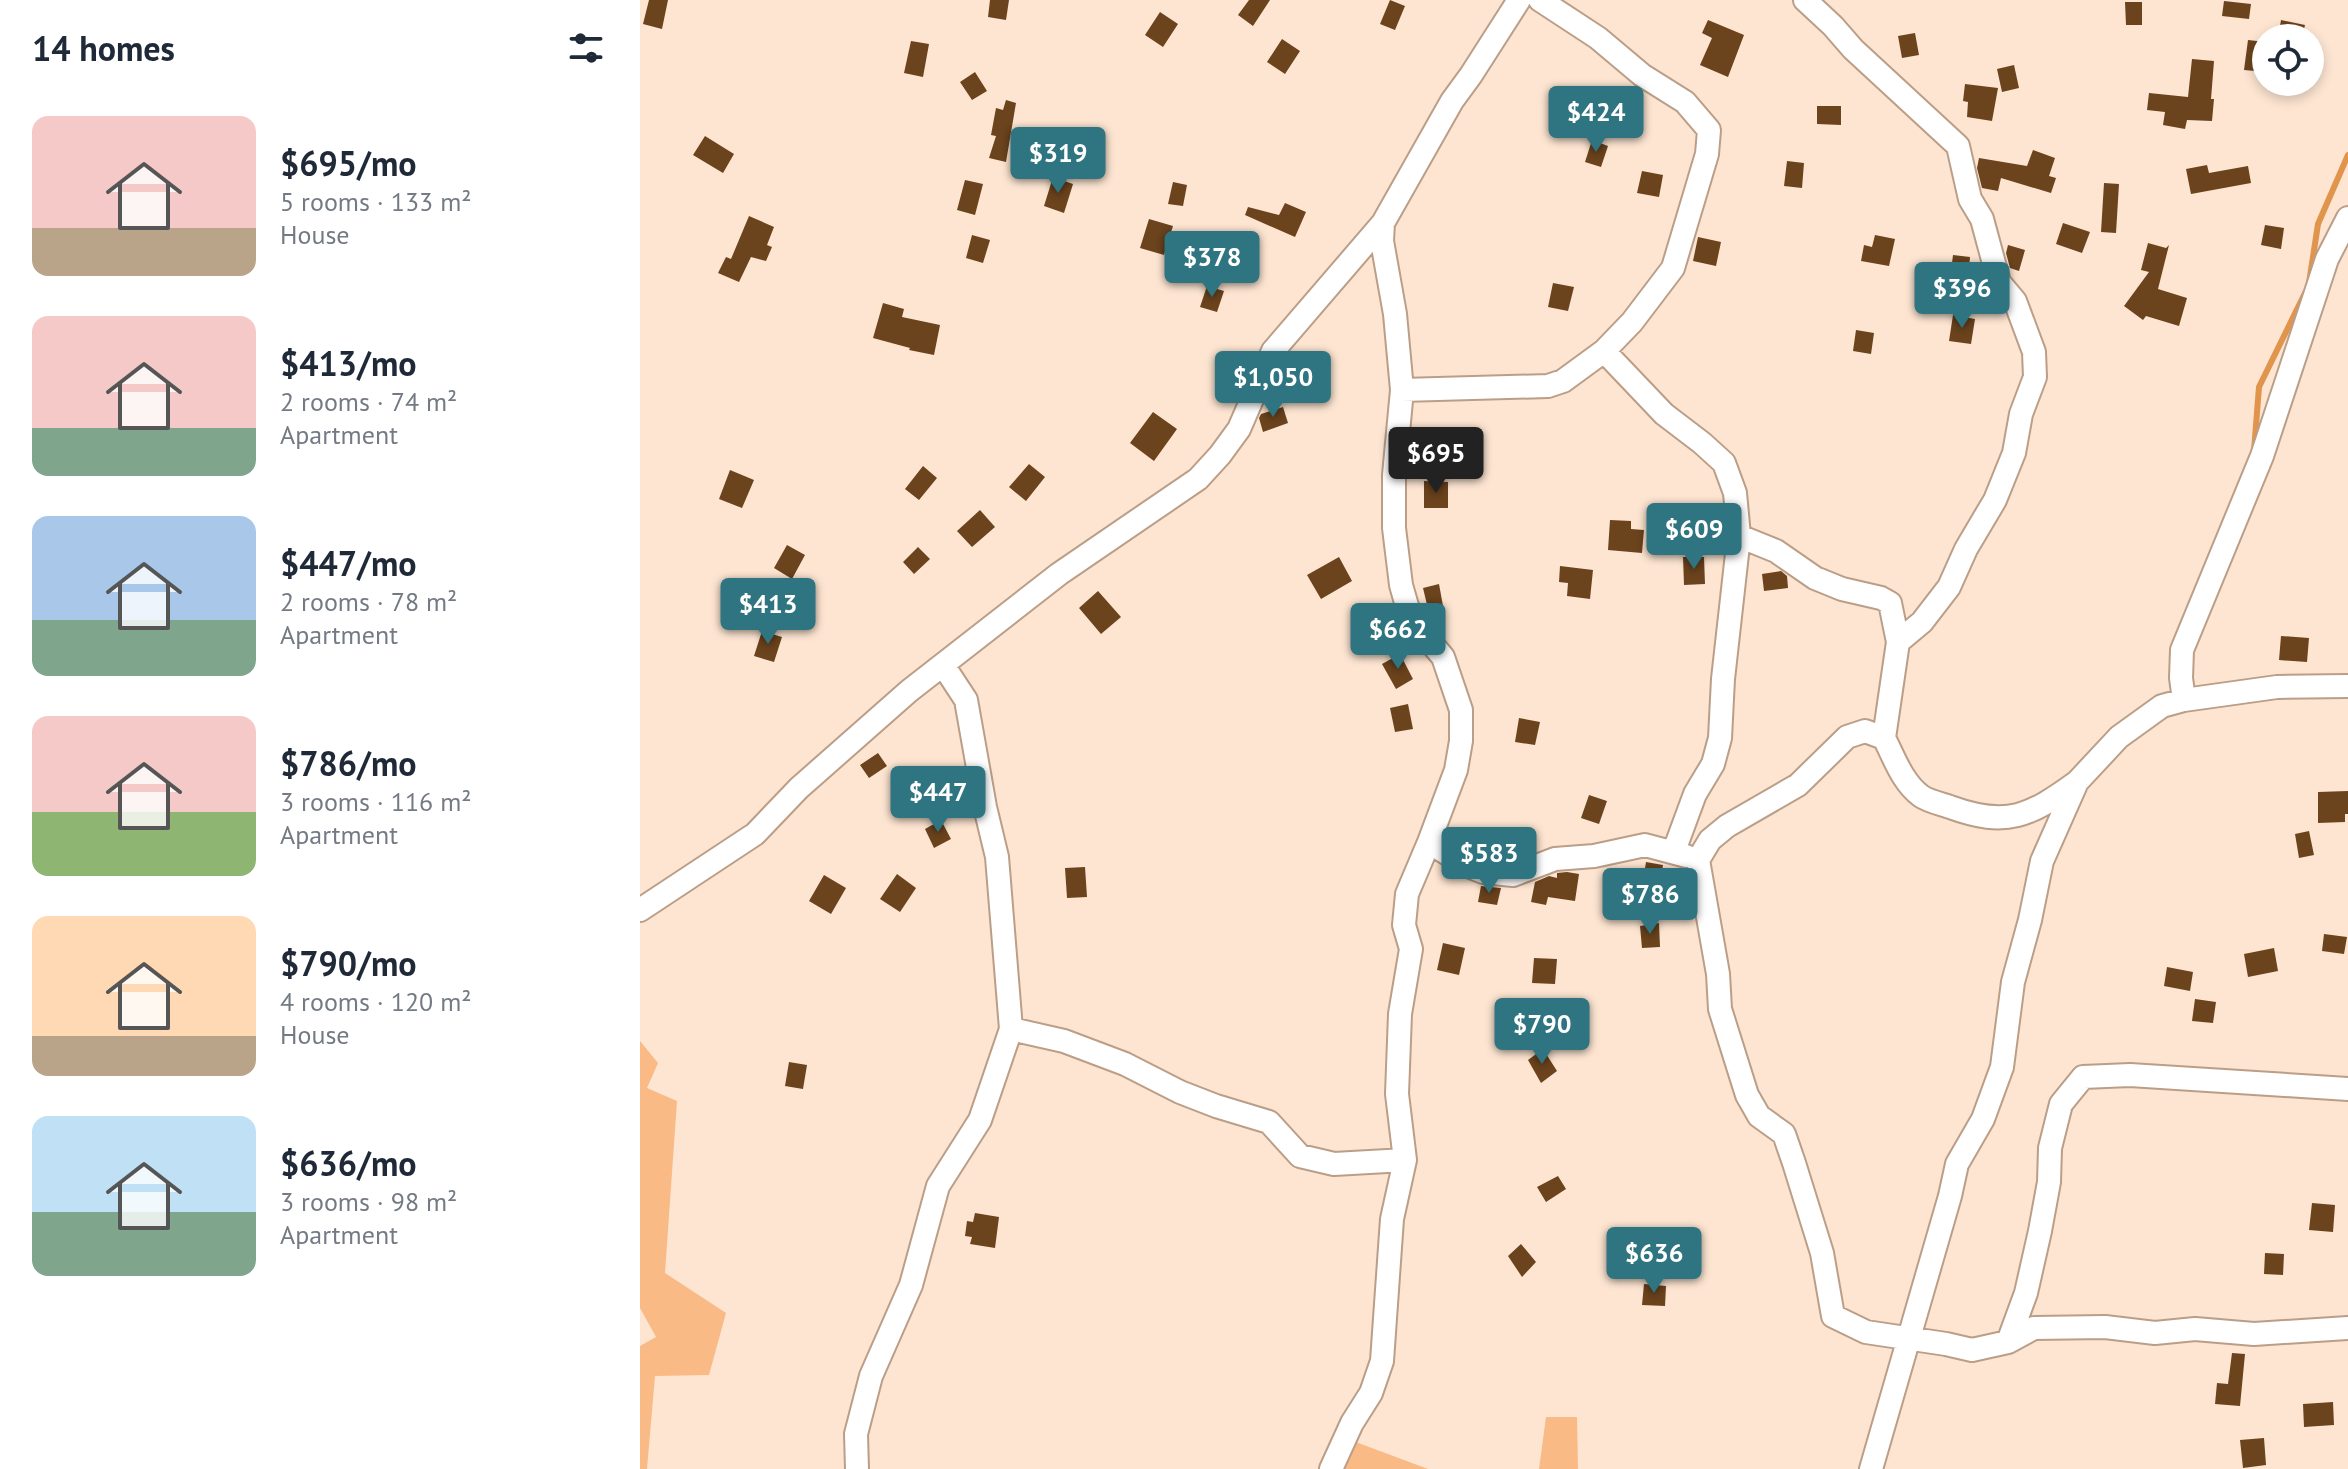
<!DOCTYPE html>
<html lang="en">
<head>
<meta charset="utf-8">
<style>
	:root { --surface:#fff; --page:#f6f6f7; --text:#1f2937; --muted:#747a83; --accent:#2e7481 }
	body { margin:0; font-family:"PT Sans",sans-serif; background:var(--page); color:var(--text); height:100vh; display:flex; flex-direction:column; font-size:30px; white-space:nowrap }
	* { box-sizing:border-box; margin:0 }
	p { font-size:26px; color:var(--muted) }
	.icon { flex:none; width:44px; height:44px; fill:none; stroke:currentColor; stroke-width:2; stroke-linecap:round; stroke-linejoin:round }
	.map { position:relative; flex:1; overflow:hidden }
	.sheet { display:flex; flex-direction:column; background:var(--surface); width:640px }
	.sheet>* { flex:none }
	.fabs { position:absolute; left:1612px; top:24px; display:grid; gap:16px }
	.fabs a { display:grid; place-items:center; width:72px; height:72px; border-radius:50%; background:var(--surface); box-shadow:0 4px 12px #0003; font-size:40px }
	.price { position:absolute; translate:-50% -68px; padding:0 18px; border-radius:8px; background:var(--accent); color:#fff; font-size:26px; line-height:52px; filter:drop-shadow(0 2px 4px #0008) }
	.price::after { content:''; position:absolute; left:50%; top:48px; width:24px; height:18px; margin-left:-12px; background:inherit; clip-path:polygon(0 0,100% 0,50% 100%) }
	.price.active { background:#222; color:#fff }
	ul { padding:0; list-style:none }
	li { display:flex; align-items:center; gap:24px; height:200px; padding:0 32px }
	li span { display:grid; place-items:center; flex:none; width:224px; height:160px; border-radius:16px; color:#555 }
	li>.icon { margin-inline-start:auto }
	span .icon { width:96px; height:96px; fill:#fffc; stroke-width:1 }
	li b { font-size:34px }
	h2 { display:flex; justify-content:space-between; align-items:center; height:96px; padding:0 32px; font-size:34px }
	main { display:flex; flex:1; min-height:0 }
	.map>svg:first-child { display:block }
</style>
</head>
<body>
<main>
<section class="sheet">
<h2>14 homes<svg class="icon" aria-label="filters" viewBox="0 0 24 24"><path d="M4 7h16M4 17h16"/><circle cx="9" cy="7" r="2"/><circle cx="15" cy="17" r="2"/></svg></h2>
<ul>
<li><span style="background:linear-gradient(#f6c9c9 70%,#b9a48a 0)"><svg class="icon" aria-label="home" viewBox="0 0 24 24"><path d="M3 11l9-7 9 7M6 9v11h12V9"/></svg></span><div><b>$695/mo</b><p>5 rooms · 133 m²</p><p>House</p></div></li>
<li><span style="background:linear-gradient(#f6c9c9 70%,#7fa58c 0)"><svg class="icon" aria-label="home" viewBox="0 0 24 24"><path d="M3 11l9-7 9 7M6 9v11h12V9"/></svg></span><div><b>$413/mo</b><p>2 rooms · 74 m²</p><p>Apartment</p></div></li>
<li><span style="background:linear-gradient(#a9c7e8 65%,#7fa58c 0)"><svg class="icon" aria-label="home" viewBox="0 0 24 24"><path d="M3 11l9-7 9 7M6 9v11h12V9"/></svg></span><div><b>$447/mo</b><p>2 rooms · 78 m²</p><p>Apartment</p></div></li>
<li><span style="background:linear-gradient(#f6c9c9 60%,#8fb573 0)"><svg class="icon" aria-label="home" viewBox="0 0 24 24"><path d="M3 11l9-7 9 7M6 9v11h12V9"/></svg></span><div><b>$786/mo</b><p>3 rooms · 116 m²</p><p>Apartment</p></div></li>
<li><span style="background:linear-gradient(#ffd9b3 75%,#b9a48a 0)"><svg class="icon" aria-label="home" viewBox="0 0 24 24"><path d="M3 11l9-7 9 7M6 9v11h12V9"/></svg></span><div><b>$790/mo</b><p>4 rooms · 120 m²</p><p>House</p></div></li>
<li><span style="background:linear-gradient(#bfe0f5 60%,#7fa58c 0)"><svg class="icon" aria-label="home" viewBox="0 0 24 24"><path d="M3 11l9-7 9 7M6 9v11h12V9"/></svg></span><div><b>$636/mo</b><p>3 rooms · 98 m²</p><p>Apartment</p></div></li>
</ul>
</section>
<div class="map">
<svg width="1708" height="1469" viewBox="0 0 1708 1469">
	<rect width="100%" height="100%" fill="#fde5d1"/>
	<path fill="#f9ba85" d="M 0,1041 L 18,1063 L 7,1088 L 37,1101 L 25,1273 L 86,1313 L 69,1375 L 15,1376 L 7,1469 L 0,1469 L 0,1346 L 16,1337 L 0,1308 Z
		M 906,1417 L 937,1417 L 938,1469 L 899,1469 Z
		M 697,1435 L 788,1469 L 684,1469 Z"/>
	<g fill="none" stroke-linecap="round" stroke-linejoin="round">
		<path stroke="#e0944c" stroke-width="6" d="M 1669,283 L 1678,224 L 1708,155
			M 1614,451 L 1619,387 L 1665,293"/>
	</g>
	<path fill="#6b431d" d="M 9,0 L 28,0 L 22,29 L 3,24 Z
		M 350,0 L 369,0 L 366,20 L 348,17 Z
		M 609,0 L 630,0 L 613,26 L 598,15 Z
		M 750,0 L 765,6 L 755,30 L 740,24 Z
		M 1584,1 L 1611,4 L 1609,19 L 1582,16 Z
		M 1485,2 L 1502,2 L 1502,25 L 1486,25 Z
		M 520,12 L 538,24 L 523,47 L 505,35 Z
		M 1068,20 L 1104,35 L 1088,77 L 1060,65 L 1072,38 L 1062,33 Z
		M 1641,20 L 1665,25 L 1662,38 L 1638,38 Z
		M 1275,33 L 1279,55 L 1262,58 L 1258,36 Z
		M 642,39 L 660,51 L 645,74 L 627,62 Z
		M 1608,40 L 1626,42 L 1626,72 L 1604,70 Z
		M 271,41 L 289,44 L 283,77 L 264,73 Z
		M 1552,59 L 1574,61 L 1571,99 L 1574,99 L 1572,121 L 1547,120 L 1545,129 L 1523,125 L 1525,112 L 1507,110 L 1509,93 L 1548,97 Z
		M 1374,65 L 1379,88 L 1362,92 L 1357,69 Z
		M 335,72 L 347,91 L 332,100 L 320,82 Z
		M 1325,84 L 1358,88 L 1352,121 L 1327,117 L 1328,102 L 1323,101 Z
		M 366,100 L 376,103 L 366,162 L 349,158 L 356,136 L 351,135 L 356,108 L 363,110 Z
		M 1177,106 L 1201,106 L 1201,125 L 1177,124 Z
		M 65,136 L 94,154 L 83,173 L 53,155 Z
		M 952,140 L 968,146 L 961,167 L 945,162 Z
		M 1393,150 L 1415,158 L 1409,176 L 1416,178 L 1411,193 L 1361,178 L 1358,191 L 1342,188 L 1337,168 L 1339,158 L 1387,166 Z
		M 1147,161 L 1164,163 L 1162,188 L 1144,186 Z
		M 1567,165 L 1569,173 L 1608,166 L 1611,183 L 1551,194 L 1546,169 Z
		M 1002,171 L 1023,175 L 1019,197 L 997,193 Z
		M 413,177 L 433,184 L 424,213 L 404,206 Z
		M 325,180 L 343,184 L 335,215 L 317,210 Z
		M 533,182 L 547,185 L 543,206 L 528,204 Z
		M 1464,183 L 1479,184 L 1476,233 L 1461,232 Z
		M 645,203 L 666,212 L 655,237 L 605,215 L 608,207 L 639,215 Z
		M 109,216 L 134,227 L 127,245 L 132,247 L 126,261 L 111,257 L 99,282 L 78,273 L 86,257 L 91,259 Z
		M 509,219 L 533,226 L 524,255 L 500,248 Z
		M 1423,223 L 1450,232 L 1442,253 L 1416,244 Z
		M 1625,225 L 1644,228 L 1641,249 L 1621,245 Z
		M 332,235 L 350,240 L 343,263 L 326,258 Z
		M 1235,235 L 1255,239 L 1249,266 L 1221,261 L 1224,245 L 1232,247 Z
		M 1058,237 L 1081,242 L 1076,266 L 1053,261 Z
		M 1508,243 L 1526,248 L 1529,245 L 1518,289 L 1547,298 L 1539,326 L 1506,316 L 1503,320 L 1484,306 L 1509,272 L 1501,270 Z
		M 1368,245 L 1385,250 L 1379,271 L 1370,268 L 1366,253 Z
		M 1313,255 L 1330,257 L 1328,281 L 1310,279 Z
		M 913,283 L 934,287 L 928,311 L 908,307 Z
		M 567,286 L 584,291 L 577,312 L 560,307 Z
		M 243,303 L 264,309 L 262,317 L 300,325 L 294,355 L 269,350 L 270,348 L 233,338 Z
		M 1313,315 L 1335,319 L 1331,344 L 1309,341 Z
		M 1216,330 L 1234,333 L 1231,354 L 1213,351 Z
		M 643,407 L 648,423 L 623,432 L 619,418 L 621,414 Z
		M 513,412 L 537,429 L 514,461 L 490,443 Z
		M 389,464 L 405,477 L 386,501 L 369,487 Z
		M 283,466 L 297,478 L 279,500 L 265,489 Z
		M 90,470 L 114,480 L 102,508 L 79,499 Z
		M 784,481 L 808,482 L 808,508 L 784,508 Z
		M 340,510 L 355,527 L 332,547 L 317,531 Z
		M 970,520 L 991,521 L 991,529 L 1004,530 L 1002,553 L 968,550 Z
		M 147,545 L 165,555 L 152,579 L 134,568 Z
		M 278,547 L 290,559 L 274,574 L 263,562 Z
		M 699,557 L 712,581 L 681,599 L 667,575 Z
		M 1043,557 L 1064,557 L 1065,584 L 1044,585 Z
		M 920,566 L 953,570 L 950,599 L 927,596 L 928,583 L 919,582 Z
		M 1141,571 L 1147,576 L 1148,588 L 1124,591 L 1122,574 Z
		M 799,584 L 803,606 L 788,609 L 783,588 Z
		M 458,591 L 481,617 L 461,634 L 439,608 Z
		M 122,631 L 142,637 L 134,662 L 114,656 Z
		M 1641,636 L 1669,638 L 1667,662 L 1639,660 Z
		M 760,654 L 773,679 L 756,689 L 742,664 Z
		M 768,704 L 773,729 L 755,732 L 750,708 Z
		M 879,718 L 900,722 L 895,745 L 875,742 Z
		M 238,753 L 247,766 L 229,778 L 220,765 Z
		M 1708,791 L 1708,814 L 1705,814 L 1705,822 L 1678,823 L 1678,792 Z
		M 949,795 L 967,801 L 959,824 L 941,818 Z
		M 301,820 L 311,839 L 294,848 L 285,829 Z
		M 1669,831 L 1674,855 L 1659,858 L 1655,834 Z
		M 1006,862 L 1023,865 L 1019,889 L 1002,887 Z
		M 445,867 L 447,897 L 427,898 L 425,868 Z
		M 927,872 L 939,874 L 935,901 L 908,897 L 906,905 L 891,902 L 895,882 L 909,876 L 917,878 L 917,873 Z
		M 257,874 L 276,888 L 260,912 L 240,899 Z
		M 184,875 L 206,888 L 191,914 L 169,901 Z
		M 841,886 L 861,888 L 857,905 L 838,902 Z
		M 1019,923 L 1020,947 L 1002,948 L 1000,926 Z
		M 1684,934 L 1707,937 L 1704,954 L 1682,951 Z
		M 803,943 L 825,948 L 819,975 L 797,970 Z
		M 1634,948 L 1638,971 L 1608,977 L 1604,954 Z
		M 894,958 L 917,959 L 915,984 L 892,983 Z
		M 1527,967 L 1553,972 L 1550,991 L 1524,986 Z
		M 1555,999 L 1576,1002 L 1573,1023 L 1552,1021 Z
		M 903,1049 L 917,1071 L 901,1083 L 888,1060 Z
		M 149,1062 L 167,1065 L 163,1089 L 145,1086 Z
		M 918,1176 L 926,1189 L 906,1202 L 897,1187 Z
		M 1672,1203 L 1695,1205 L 1693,1232 L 1669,1230 Z
		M 335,1213 L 359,1217 L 355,1248 L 330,1244 L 332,1237 L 325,1236 L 327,1221 L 333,1222 Z
		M 881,1244 L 896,1262 L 882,1277 L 868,1256 Z
		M 1625,1253 L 1644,1254 L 1643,1275 L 1624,1274 Z
		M 1004,1284 L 1026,1286 L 1025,1306 L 1002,1305 Z
		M 1592,1353 L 1605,1354 L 1600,1406 L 1575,1404 L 1577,1383 L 1588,1384 Z
		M 1693,1402 L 1694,1425 L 1664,1427 L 1663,1404 Z
		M 1624,1438 L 1626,1465 L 1603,1468 L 1600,1440 Z"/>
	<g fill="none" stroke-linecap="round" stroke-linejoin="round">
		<defs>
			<path id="street" d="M 1165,0 L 1193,26 L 1213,49 L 1318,146 L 1330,199 L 1342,219 L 1359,282 L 1375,301 L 1394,352 L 1395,377 L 1381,414 L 1374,453 L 1355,500 L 1326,549 L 1309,587 L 1282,622 L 1258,642
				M 964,351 L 1024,414 L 1062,443 L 1084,463 L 1095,493 L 1099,536 L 1083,679 L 1080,738 L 1073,764 L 1055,794 L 1034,851
				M 762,390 L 908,386 L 923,381 L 964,351 L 992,322 L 1033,268 L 1067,154 L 1069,130 L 1045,102 L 1002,75 L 958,38 L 900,0
				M 1099,536 L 1136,551 L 1175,578 L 1202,589 L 1241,598 L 1250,603 L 1258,642 L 1244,738
				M 1544,700 L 1541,678 L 1542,650 L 1622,456 L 1687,259 L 1708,218
				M 1437,782 C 1390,816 1367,828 1310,807 C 1301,804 1288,801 1281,796 C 1262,782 1254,757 1244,738 L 1225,731 L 1207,737 L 1158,785 L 1087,826 L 1070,840 L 1058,860 L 1078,974 L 1080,1009 L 1107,1095 L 1119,1116 L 1144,1134 L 1154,1163 L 1182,1253 L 1193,1316 L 1226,1332 L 1306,1344 L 1332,1350 L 1368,1342 L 1394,1328 L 1465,1327 L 1515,1333 L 1555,1329 L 1614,1334 L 1708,1328
				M 789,842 L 825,865 L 843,872 L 873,875 L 915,859 L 954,856 L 1005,845 L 1046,856
				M 0,910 L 115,834 L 159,788 L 269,691 L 419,574 L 558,479 L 580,455 L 599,429 L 633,351 L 743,223 L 812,101 L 831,75 L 879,0
				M 371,1029 L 424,1041 L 485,1064 L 540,1092 L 576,1106 L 629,1122 L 660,1156 L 694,1164 L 765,1160
				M 1368,1342 L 1386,1293 L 1400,1231 L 1409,1182 L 1410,1148 L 1421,1104 L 1443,1077 L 1490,1075 L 1708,1089
				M 217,1469 L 216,1434 L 231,1376 L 271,1285 L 298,1186 L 340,1120 L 371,1029 L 357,857 L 345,807 L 326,700 L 303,665
				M 691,1469 L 712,1423 L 731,1393 L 742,1361 L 752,1219 L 765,1160 L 757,1094 L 760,1014 L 771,949 L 764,925 L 767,894 L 789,842 L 816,770 L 821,741 L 821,710 L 803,657 L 781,631 L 767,606 L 761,585 L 754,528 L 754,475 L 762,390 L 755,314 L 742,241 L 743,223
				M 1231,1469 L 1310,1196 L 1317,1164 L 1343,1119 L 1362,1067 L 1373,982 L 1390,920 L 1402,861 L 1437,782 L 1479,737 L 1522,706 L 1544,700 L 1637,687 L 1708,686"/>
		</defs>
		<use href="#street" stroke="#bb9e87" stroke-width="26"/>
		<use href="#street" stroke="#fff" stroke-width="22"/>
	</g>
</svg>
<div class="fabs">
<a><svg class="icon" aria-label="locate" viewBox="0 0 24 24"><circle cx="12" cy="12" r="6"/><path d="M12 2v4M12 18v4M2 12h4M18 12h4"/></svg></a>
</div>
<b class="price" style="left:956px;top:154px">$424</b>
<b class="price" style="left:418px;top:195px">$319</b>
<b class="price" style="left:572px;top:299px">$378</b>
<b class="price" style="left:1322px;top:330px">$396</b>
<b class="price" style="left:633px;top:419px">$1,050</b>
<b class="price active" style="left:796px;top:495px">$695</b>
<b class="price" style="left:1054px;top:571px">$609</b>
<b class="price" style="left:128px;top:646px">$413</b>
<b class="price" style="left:758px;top:671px">$662</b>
<b class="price" style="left:298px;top:834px">$447</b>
<b class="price" style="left:849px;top:895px">$583</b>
<b class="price" style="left:1010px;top:936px">$786</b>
<b class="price" style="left:902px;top:1066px">$790</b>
<b class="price" style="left:1014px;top:1295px">$636</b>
</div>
</main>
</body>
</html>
